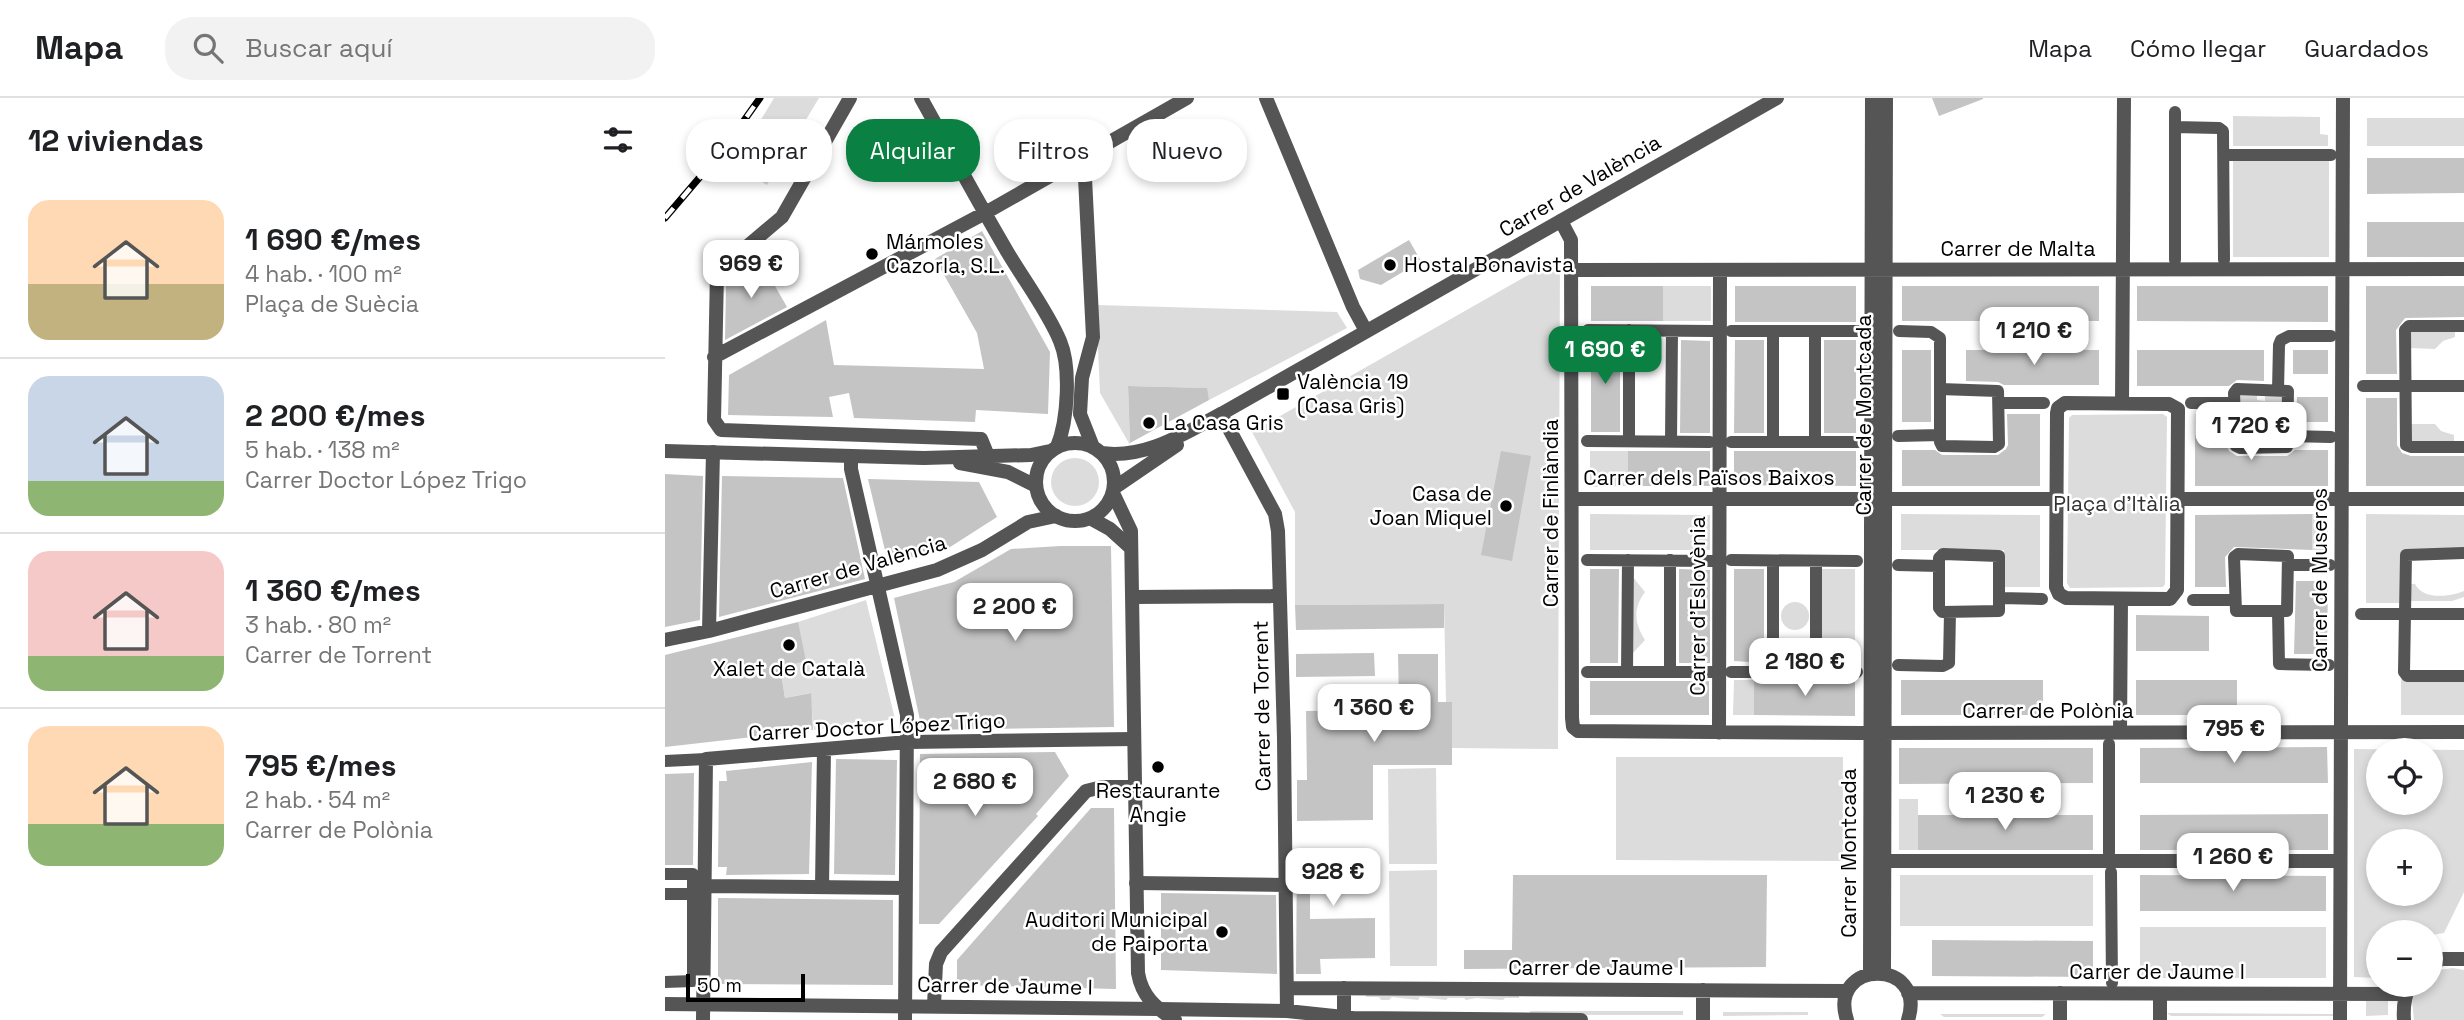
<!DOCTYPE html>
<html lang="es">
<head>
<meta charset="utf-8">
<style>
	:root { --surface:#fff; --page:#f2f2f2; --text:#202124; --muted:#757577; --line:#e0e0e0; --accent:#0b8043 }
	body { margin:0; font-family:"Space Grotesk",sans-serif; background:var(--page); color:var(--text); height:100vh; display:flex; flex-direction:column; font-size:26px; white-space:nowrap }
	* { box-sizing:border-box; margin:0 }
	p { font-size:23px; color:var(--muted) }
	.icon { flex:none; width:38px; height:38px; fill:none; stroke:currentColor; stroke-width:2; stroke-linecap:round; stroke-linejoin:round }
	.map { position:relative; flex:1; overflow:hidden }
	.drawer { display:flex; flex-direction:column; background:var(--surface); width:665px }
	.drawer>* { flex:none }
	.banner { position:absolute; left:21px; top:21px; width:665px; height:63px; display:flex; gap:14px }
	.fabs { position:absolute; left:1701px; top:640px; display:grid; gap:14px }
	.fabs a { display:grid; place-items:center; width:77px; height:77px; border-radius:50%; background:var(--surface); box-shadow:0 4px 10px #0003; font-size:35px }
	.scale { position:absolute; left:21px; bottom:18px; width:119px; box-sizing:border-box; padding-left:7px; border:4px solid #000; border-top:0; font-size:19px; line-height:24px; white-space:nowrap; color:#000; -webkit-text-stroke:5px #fff; paint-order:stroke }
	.price { position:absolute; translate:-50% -60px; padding:0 16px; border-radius:14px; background:#fff; color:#222; font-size:23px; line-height:46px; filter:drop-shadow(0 2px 4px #0008) }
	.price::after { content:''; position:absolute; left:50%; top:42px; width:21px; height:16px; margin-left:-10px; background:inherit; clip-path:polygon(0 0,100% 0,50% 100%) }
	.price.current { background:var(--accent); color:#fff }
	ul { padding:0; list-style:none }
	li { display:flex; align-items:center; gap:21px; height:175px; padding:0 28px }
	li+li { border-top:2px solid var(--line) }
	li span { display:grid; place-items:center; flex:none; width:196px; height:140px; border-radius:21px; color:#555 }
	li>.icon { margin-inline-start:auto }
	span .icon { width:84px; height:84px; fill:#fffc; stroke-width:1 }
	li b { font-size:30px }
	h2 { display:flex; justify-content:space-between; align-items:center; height:84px; padding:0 28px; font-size:30px }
	.pill { padding:0 24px; border-radius:28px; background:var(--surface); box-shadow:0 4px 10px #0003; font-size:24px; line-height:63px }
	.pill.current { background:var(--accent); color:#fff }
	header { display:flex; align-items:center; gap:42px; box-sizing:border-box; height:98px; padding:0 35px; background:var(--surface); border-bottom:2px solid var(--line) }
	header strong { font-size:33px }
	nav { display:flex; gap:38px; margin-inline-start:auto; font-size:24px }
	.search { width:490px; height:63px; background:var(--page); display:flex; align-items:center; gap:18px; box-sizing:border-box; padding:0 24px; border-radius:28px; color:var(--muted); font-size:26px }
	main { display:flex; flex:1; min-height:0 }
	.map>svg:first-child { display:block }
</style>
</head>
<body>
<header>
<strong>Mapa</strong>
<div class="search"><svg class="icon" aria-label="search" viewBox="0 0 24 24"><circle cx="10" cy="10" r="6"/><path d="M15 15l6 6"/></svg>Buscar aquí</div>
<nav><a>Mapa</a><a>Cómo llegar</a><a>Guardados</a></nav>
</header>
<main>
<section class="drawer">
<h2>12 viviendas<svg class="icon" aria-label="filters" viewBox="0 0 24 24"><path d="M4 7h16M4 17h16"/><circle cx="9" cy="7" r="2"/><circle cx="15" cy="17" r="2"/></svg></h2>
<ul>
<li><span style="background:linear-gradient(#ffd9b3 60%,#c2b280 0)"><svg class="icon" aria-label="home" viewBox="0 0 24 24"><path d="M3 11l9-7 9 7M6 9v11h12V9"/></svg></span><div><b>1 690 €/mes</b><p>4 hab. · 100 m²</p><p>Plaça de Suècia</p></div></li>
<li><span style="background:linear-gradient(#c9d6e8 75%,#8fb573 0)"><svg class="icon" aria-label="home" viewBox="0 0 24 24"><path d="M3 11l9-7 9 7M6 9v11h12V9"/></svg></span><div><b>2 200 €/mes</b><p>5 hab. · 138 m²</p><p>Carrer Doctor López Trigo</p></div></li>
<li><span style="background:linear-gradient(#f6c9c9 75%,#8fb573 0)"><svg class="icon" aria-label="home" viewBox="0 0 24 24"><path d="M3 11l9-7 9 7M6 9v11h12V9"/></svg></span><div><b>1 360 €/mes</b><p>3 hab. · 80 m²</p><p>Carrer de Torrent</p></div></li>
<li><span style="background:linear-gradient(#ffd9b3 70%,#8fb573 0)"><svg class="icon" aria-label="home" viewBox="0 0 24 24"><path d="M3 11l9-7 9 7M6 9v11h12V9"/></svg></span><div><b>795 €/mes</b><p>2 hab. · 54 m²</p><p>Carrer de Polònia</p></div></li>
</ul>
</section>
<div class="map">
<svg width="1799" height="922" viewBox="0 0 1799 922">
	<rect width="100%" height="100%" fill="#fff"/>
	<path fill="#dcdcdc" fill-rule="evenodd" d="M 109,0 L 154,0 L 102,87 L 68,68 Z
		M 1568,18 L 1655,19 L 1655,36 L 1663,37 L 1663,48 L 1568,48 Z
		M 1702,20 L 1799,20 L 1799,48 L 1702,48 Z
		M 1568,60 L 1664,60 L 1664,159 L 1568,159 Z
		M 895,159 L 893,651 L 787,650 L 787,604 L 781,604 L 779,506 L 630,507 L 630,414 L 587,334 Z
		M 998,188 L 1046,188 L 1046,223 L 998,223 Z
		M 431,207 L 672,214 L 682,230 L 544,302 L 541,290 L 463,288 L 465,347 L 435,295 Z
		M 1337,230 L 1385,230 L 1384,246 L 1336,245 Z
		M 1744,231 L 1790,232 L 1790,239 L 1778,243 L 1770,251 L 1744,250 Z
		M 1573,295 L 1592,295 L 1592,302 L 1600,303 L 1600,295 L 1620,295 L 1620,316 L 1614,316 L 1613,324 L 1619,324 L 1619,345 L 1600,345 L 1600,338 L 1592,338 L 1592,345 L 1573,345 L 1573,324 L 1578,324 L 1578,316 L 1573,316 Z
		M 1498,316 L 1502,319 L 1500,486 L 1498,489 L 1405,490 L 1402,485 L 1404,320 L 1407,317 Z
		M 1743,326 L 1770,326 L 1776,333 L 1789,337 L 1789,345 L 1743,345 Z
		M 925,353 L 963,353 L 963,388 L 925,389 Z
		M386 384a24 24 0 1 1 48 0a24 24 0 1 1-48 0Z
		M 925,416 L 1045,417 L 1045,452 L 925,452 Z
		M 1236,416 L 1375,417 L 1375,489 L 1339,489 L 1339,452 L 1236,452 Z
		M 1647,416 L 1663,416 L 1663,452 L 1647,452 Z
		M 1701,416 L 1799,417 L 1799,452 L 1737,452 L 1736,505 L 1701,505 Z
		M 1155,471 L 1190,471 L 1190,563 L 1154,563 Z
		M 967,478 L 980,494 C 968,510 969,525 980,542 L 967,556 Z
		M 1744,486 L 1750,486 C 1758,502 1784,499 1799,493 L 1799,499 L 1787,503 L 1743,503 Z
		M 201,502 L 230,621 L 149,632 L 145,595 L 120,600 L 115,569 L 133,524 Z
		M1116 518a14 14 0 1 1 28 0a14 14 0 1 1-28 0Z
		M 1736,581 L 1799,581 L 1799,617 L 1736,617 Z
		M 1069,582 L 1089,582 L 1089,617 L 1068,617 Z
		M 1689,651 L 1799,652 L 1799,794 L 1779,835 L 1766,837 L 1766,835 L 1713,835 L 1713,880 L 1689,879 ZM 1713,653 L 1766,653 L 1766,705 L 1713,705 ZM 1713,744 L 1766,744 L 1766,796 L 1713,796 Z
		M 951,659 L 1178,659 L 1178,763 L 951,762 Z
		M 771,670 L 772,766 L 724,766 L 723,671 Z
		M 1234,701 L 1253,701 L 1253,752 L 1234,752 Z
		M 772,772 L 772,868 L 725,868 L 724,773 Z
		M 1235,777 L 1428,777 L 1428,828 L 1235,828 Z
		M 1475,829 L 1661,829 L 1661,880 L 1475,880 Z
		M 1788,870 L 1799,872 L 1799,922 L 1749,922 L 1747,902 L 1752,889 L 1766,887 L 1766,876 L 1774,872 Z
		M 701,895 L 854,896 L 854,900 L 840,900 L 838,902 L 811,900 L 801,902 L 799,900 L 783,900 L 781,902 L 755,899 L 753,902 L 727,899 L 724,902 L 716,902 L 714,899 L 701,899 Z
		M 1701,899 L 1723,902 L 1723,917 L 1701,918 Z
		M 865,913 L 1018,913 L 1018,917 L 865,917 Z
		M 1058,914 L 1143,914 L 1143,917 L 1058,918 Z
		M 1502,915 L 1671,916 L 1668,918 L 1506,918 Z
		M 1275,916 L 1381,916 L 1377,919 L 1279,919 Z"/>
	<path fill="#c4c4c4" d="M 1267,0 L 1318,0 L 1318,1 L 1274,18 Z
		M 1702,60 L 1799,60 L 1799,95 L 1702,96 Z
		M 1702,124 L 1799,124 L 1799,159 L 1702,159 Z
		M 317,133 L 385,254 L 383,316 L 311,312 L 310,324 L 189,320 L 184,295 L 164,299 L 168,319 L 63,317 L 64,277 L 161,222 L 169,267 L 319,271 L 312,235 L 270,161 Z
		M 744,142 L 756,163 L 716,187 L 695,181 L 693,172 Z
		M 94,160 L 122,209 L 60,242 L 61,188 Z
		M 926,188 L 998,188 L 998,223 L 926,223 Z
		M 1070,188 L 1191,188 L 1191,224 L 1070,224 Z
		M 1237,188 L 1434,188 L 1434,223 L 1237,223 Z
		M 1472,188 L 1663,188 L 1663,224 L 1472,223 Z
		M 1701,188 L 1799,188 L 1799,219 L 1740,220 L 1731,232 L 1732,276 L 1701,276 Z
		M 926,241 L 955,241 L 955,334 L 926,334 Z
		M 1016,242 L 1045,243 L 1045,335 L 1015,335 Z
		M 1070,242 L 1099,242 L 1099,335 L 1069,335 Z
		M 1159,242 L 1191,242 L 1191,335 L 1159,335 Z
		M 1237,252 L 1266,252 L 1266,324 L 1237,324 Z
		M 1301,252 L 1434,252 L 1434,287 L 1339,287 L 1333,284 L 1301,283 Z
		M 1472,252 L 1599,252 L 1599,283 L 1572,282 L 1564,288 L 1472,288 Z
		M 1628,252 L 1663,252 L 1663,276 L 1628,276 Z
		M 463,288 L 542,290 L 544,302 L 465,345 Z
		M 1632,299 L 1663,299 L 1663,324 L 1631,324 Z
		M 1701,300 L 1732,300 L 1732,347 L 1737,355 L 1746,358 L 1799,358 L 1799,388 L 1701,388 Z
		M 1342,316 L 1375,316 L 1375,388 L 1237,388 L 1237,352 L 1270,352 L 1277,357 L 1333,357 L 1341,351 L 1343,347 Z
		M 1530,316 L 1561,316 L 1562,349 L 1564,353 L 1572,358 L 1622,358 L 1630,352 L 1663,352 L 1663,388 L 1530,388 Z
		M 836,353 L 866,358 L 847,463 L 816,457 Z
		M 963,353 L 1045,353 L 1045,388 L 963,388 Z
		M 1069,353 L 1191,353 L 1191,388 L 1069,387 Z
		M 0,376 L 38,378 L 35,522 L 0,529 Z
		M 57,378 L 178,380 L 200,481 L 54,519 Z
		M 203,381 L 314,384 L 332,419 L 282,451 L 223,465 Z
		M 1647,416 L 1647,452 L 1569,449 L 1560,459 L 1561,489 L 1530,489 L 1530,417 Z
		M 395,448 L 446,448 L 449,629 L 257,632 L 229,500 L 289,484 L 346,451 Z
		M 925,471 L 954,471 L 953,565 L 925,565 Z
		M 1014,471 L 1045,472 L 1045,565 L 1014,565 Z
		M 1069,471 L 1099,471 L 1099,565 L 1069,563 Z
		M 1631,483 L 1663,483 L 1662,556 L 1629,556 Z
		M 779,506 L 779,530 L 631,532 L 630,507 Z
		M 1471,517 L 1544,518 L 1544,553 L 1471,553 Z
		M 133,524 L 141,563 L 115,569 L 120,600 L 146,595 L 148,632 L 0,649 L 0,557 Z
		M 709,555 L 710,578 L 631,579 L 631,556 Z
		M 733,556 L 773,556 L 773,604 L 787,604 L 787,667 L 708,667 L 708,722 L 632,723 L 632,682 L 642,682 L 641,613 L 725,612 L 725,604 L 734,604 Z
		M 1236,582 L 1378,582 L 1378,617 L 1236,617 Z
		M 1471,582 L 1572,582 L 1572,617 L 1471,617 Z
		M 925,583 L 1044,583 L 1044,617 L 925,617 Z
		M 1089,583 L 1190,583 L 1190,618 L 1089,617 Z
		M 1662,649 L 1663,685 L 1475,685 L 1475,650 Z
		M 1234,650 L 1428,650 L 1428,685 L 1234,686 Z
		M 390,654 L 404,678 L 371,716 L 373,718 L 274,826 L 254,826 L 255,656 Z
		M 171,661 L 232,662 L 230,777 L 169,776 Z
		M 147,664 L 144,776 L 61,777 L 62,769 L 53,769 L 54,683 L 62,683 L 61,673 Z
		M 29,675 L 28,767 L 0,767 L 0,676 Z
		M 426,710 L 449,710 L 451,891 L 292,887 L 292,862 Z
		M 1663,716 L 1663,752 L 1475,752 L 1475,717 Z
		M 1253,717 L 1428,717 L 1428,752 L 1253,752 Z
		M 710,752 L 710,792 L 645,792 L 645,821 L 710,820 L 710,860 L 655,861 L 656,876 L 631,876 L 632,753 Z
		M 848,777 L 1102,777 L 1101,869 L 799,871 L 799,852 L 847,852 Z
		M 1475,777 L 1661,778 L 1661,813 L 1475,813 Z
		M 496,795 L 611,797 L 612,876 L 496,872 Z
		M 53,800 L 228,802 L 228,887 L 53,886 Z
		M 1267,842 L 1428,843 L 1428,879 L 1267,878 Z"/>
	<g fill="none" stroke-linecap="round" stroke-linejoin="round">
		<path stroke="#555" stroke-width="12" d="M 1510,14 L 1510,162
			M 1510,29 L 1554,30 L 1558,33 L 1559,162
			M 1559,57 L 1666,57
			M 1799,228 L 1744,228 L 1740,232 L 1741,347 L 1746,349 L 1799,349
			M 923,232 L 1048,233
			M 1066,233 L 1194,233
			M 1234,233 L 1266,234 L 1275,240 L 1275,344 L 1277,348 L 1329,349 L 1334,346 L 1333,293 L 1275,291
			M 1698,288 L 1799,288
			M 1572,291 L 1623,293 L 1622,349 L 1575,350 L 1571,348 L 1569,295 Z
			M 1613,292 L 1614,247 L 1616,242 L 1624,238 L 1666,238
			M 1335,305 L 1379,305
			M 1526,305 L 1569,305
			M 1233,338 L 1275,337
			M 1623,338 L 1666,339
			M 922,343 L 1045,344
			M 964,343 L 964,232
			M 1006,343 L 1007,233
			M 1066,344 L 1193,344
			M 1108,344 L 1108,233
			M 1150,344 L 1150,233
			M 1799,455 L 1741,457 L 1739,574 L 1742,578 L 1799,578
			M 1278,456 L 1334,458 L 1334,513 L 1277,514 L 1274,510 L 1274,460 Z
			M 1573,456 L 1623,458 L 1622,513 L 1571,513 L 1569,459 Z
			M 922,462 L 1049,463
			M 1005,462 L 1005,574
			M 1066,462 L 1192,463
			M 1151,463 L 1151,574
			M 1233,467 L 1274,468
			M 1624,467 L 1665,467
			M 1335,500 L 1377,501
			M 1528,502 L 1569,502
			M 1613,513 L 1614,566 L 1664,567
			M 1696,516 L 1799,516
			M 1233,567 L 1278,568 L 1284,565 L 1285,514
			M 922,574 L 1048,574
			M 962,574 L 963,462
			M 1066,574 L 1192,574
			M 1108,574 L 1108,463
			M 1444,646 L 1444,755
			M 0,663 L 41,661
			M 1446,774 L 1447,885
			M 0,776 L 28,776 L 28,883 L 0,884
			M 0,796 L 28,796"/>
		<path stroke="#555" stroke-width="14" d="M 185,0 L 117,119 L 52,174 L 49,322 L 56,332 L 316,341 L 323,358
			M 256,0 C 285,52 313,104 343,155 C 359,182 383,214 395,243 C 406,269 403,322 392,349
			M 601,0 L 688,209 L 701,233
			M 419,60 L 428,239 L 417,280 L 415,316 L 428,349
			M 896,123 L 906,142 L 907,620 L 908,629 L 913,633 L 1197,635 L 1799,634
			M 907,172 L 1799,171
			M 49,259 L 320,115 L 522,0
			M 1400,305 L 1504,306 L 1513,311 L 1512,492 L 1505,501 L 1401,500 L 1394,496 L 1391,489 L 1392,315 L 1393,310 Z
			M 1457,305 L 1459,0
			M 556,316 L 610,416 L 613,433 L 619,640 L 622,913
			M 186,358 L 186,371 L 242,617 L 240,922
			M 907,401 L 1392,401
			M 1513,401 L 1799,401
			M 468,499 L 615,498
			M 44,533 L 48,354
			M 0,542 L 44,533 L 272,472 L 317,452 L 363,424 L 391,418
			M 1455,634 L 1456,501
			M 1054,635 L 1055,172
			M 1219,763 L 1675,763
			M 471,785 L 620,787
			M 40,788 L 241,790
			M 157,789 L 159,651
			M 1205,875 L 1207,0
			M 1219,875 L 1221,0
			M 622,890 L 1182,893
			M 679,890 L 679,922
			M 1243,895 L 1740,896
			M 1495,896 L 1495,922
			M 269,907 L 271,866 L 276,854 L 421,693 L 437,689 L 470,689
			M 493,911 L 622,913 L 688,920 L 916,922
			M 38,922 L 41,661 L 243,644 L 469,641
			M 1038,922 L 1038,892
			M 1182,922 C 1162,861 1263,860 1243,922
			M 1395,922 L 1395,895
			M 1675,922 L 1678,0"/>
		<path stroke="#555" stroke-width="14" d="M371 384a39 39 0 1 1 78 0a39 39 0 1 1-78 0Z
			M 0,353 L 259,360 L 366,357 L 385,353
			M 436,355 C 481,361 518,336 556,316 L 1112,0
			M 295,365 L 343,374 L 371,388
			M 449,390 L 512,347
			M 448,395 L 466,433 L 473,875 C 477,898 490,910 510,922
			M 425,420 L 445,431 L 466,450
			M 1766,866 L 1777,861 L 1799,861
			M 0,906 L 493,911
			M 1739,922 C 1738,909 1739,899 1745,887"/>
		<defs>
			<path id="rail" d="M 0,120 L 58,52 L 95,0"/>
		</defs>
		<use href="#rail" stroke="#000" stroke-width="7"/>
		<use href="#rail" stroke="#fff" stroke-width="4.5" stroke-dasharray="13" stroke-linecap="butt"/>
	</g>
	<g fill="#000" stroke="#fff" stroke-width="2.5">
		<circle cx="207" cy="156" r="7"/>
		<circle cx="725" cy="167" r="7"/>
		<rect x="611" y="289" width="14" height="14" rx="3.5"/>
		<circle cx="484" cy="325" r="7"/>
		<circle cx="841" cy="408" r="7"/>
		<circle cx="124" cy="547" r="7"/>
		<circle cx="493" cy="669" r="7"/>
		<circle cx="557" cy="834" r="7"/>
	</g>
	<g text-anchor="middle" stroke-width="5" stroke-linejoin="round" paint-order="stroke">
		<g font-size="21" fill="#000" stroke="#fff">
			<text transform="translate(915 88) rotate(-30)" y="7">Carrer de València</text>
			<text x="1353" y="158">Carrer de Malta</text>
			<text transform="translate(1199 317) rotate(-90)" y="7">Carrer de Montcada</text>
			<text x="1044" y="387">Carrer dels Països Baixos</text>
			<text transform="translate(886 415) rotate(-90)" y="7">Carrer de Finlàndia</text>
			<text transform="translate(193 469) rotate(-16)" y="7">Carrer de València</text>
			<text transform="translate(1655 482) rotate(-90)" y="7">Carrer de Museros</text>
			<text transform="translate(1033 508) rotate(-90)" y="7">Carrer d'Eslovènia</text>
			<text transform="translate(597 608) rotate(-91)" y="7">Carrer de Torrent</text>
			<text x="1383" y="620">Carrer de Polònia</text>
			<text transform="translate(212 629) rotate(-3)" y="7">Carrer Doctor López Trigo</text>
			<text transform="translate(1184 755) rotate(-90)" y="7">Carrer Montcada</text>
			<text x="931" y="877">Carrer de Jaume I</text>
			<text x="1492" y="881">Carrer de Jaume I</text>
			<text transform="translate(340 888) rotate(1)" y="7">Carrer de Jaume I</text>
		</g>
		<g font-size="21" fill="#000" stroke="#fff" text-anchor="start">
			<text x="221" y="151">Mármoles<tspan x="221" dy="24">Cazorla, S.L.</tspan></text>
			<text x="739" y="174">Hostal Bonavista</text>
			<text x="632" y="291">València 19<tspan x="632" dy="24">(Casa Gris)</tspan></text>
			<text x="498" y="332">La Casa Gris</text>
			<text x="827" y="403" text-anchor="end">Casa de<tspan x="827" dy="24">Joan Miquel</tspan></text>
			<text x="124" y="578" text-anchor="middle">Xalet de Català</text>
			<text x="493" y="700" text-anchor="middle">Restaurante<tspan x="493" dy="24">Angie</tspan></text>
			<text x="543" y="829" text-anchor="end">Auditori Municipal<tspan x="543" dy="24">de Paiporta</tspan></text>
		</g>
		<g font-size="21" fill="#333" stroke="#fff">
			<text x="1452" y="413">Plaça d'Itàlia</text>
		</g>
	</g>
</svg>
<div class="fabs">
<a><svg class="icon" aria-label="locate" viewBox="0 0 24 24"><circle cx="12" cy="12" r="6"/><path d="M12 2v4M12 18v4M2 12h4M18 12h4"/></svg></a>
<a>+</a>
<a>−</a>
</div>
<div class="scale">50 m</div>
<b class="price" style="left:86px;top:202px">969 €</b>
<b class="price" style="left:1369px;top:269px">1 210 €</b>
<b class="price current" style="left:940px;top:288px">1 690 €</b>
<b class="price" style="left:1586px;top:364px">1 720 €</b>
<b class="price" style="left:350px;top:545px">2 200 €</b>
<b class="price" style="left:1140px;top:600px">2 180 €</b>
<b class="price" style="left:709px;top:646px">1 360 €</b>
<b class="price" style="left:1569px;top:667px">795 €</b>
<b class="price" style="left:310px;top:720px">2 680 €</b>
<b class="price" style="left:1340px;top:734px">1 230 €</b>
<b class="price" style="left:1568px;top:795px">1 260 €</b>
<b class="price" style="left:668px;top:810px">928 €</b>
<div class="banner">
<a class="pill">Comprar</a>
<a class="pill current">Alquilar</a>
<a class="pill">Filtros</a>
<a class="pill">Nuevo</a>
</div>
</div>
</main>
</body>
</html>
